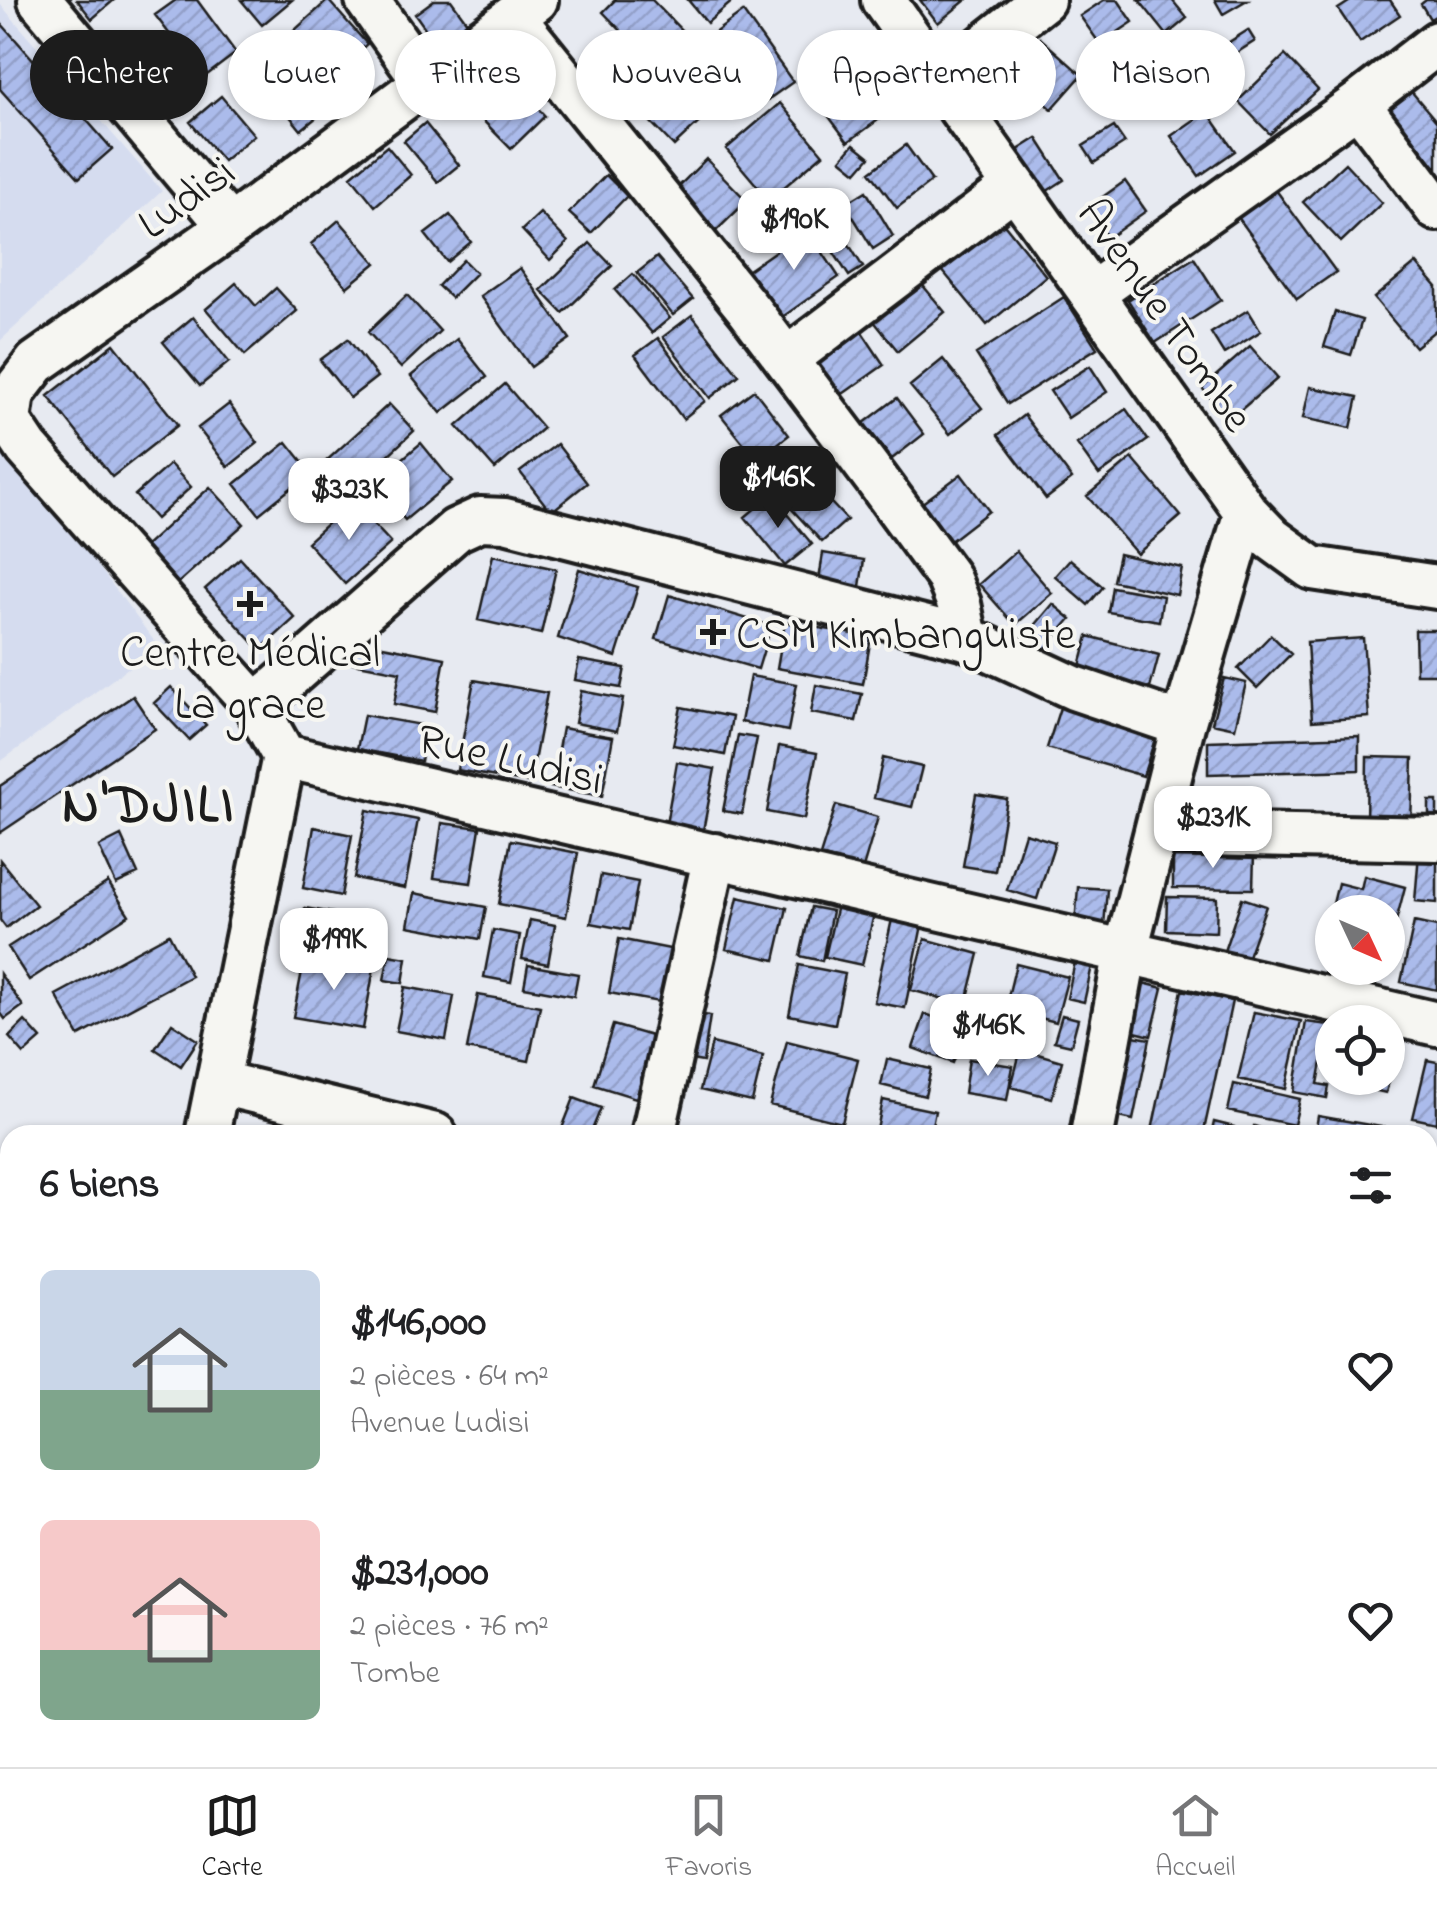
<!DOCTYPE html>
<html lang="fr">
<head>
<meta charset="utf-8">
<style>
	:root { --surface:#fff; --page:#f6f6f6; --text:#202124; --muted:#757577; --line:#e0e0e0; --accent:#1c1c1c }
	body { margin:0; font-family:"Indie Flower",sans-serif; background:var(--page); color:var(--text); height:100vh; display:flex; flex-direction:column; font-size:38px; white-space:nowrap }
	* { box-sizing:border-box; margin:0 }
	p { font-size:32px; color:var(--muted) }
	.icon { flex:none; width:55px; height:55px; fill:none; stroke:currentColor; stroke-width:2; stroke-linecap:round; stroke-linejoin:round }
	.map { position:relative; flex:1; overflow:hidden }
	.side { position:absolute; left:0px; top:1125px; width:1438px; height:642px; display:flex; flex-direction:column; background:var(--surface); border-radius:30px 30px 0 0; box-shadow:0 2px 8px #0004 }
	.side>* { flex:none }
	.top-card { position:absolute; left:30px; top:30px; width:1378px; height:90px; display:flex; gap:20px }
	.needle { width:65px; rotate:134deg }
	.buttons { position:absolute; left:1315px; top:895px; display:grid; gap:20px }
	.buttons a { display:grid; place-items:center; width:90px; height:90px; border-radius:50%; background:var(--surface); box-shadow:0 2px 8px #0004; font-size:50px }
	.price { position:absolute; translate:-50% -85px; padding:0 22px; border-radius:20px; background:#fff; color:#222; font-size:32px; line-height:65px; filter:drop-shadow(0 2px 5px #0008) }
	.price::after { content:''; position:absolute; left:50%; top:60px; width:30px; height:22px; margin-left:-15px; background:inherit; clip-path:polygon(0 0,100% 0,50% 100%) }
	.price.active { background:var(--accent); color:#fff }
	ul { padding:0; list-style:none }
	li { display:flex; align-items:center; gap:30px; height:250px; padding:0 40px }
	li span { display:grid; place-items:center; flex:none; width:280px; height:200px; border-radius:15px; color:#555 }
	li>.icon { margin-inline-start:auto }
	span .icon { width:120px; height:120px; fill:#fffc; stroke-width:1 }
	li b { font-size:42px }
	h2 { display:flex; justify-content:space-between; align-items:center; height:120px; padding:0 40px; font-size:42px }
	.tag { padding:0 35px; border-radius:45px; background:var(--surface); box-shadow:0 2px 8px #0004; font-size:35px; line-height:90px }
	.tag.active { background:var(--accent); color:#fff }
	.dock { display:flex; justify-content:space-around; align-items:center; height:140px; border-top:2px solid var(--line); background:var(--surface); font-size:28px; color:var(--muted) }
	.dock a { display:grid; justify-items:center; gap:5px }
	.dock .active { color:var(--accent) }
	.map>svg:first-child { display:block }
</style>
</head>
<body>
<div class="map">
<svg width="1437" height="1767" viewBox="0 0 1437 1767">
	<defs>
		<pattern id="building-hatch" width="6" height="6" patternUnits="userSpaceOnUse" patternTransform="scale(2.5)"><rect width="6" height="6" fill="#abbbeb"/><path d="M-1 1l2-2M0 6l6-6M5 7l2-2" fill="none" stroke="#93a0c9"/></pattern>
	</defs>
	<rect width="100%" height="100%" fill="#e7eaf1"/>
	<filter id="ink" filterUnits="userSpaceOnUse"><feTurbulence type="fractalNoise" baseFrequency=".01" numOctaves="2"/><feDisplacementMap in="SourceGraphic" scale="20" xChannelSelector="R" yChannelSelector="G"/><feConvolveMatrix kernelMatrix="1 2 1 2 8 2 1 2 1" color-interpolation-filters="sRGB"/></filter>
	<g filter="url(#ink)">
		<path fill="#d5dcef" d="M 0,4 L 162,191 L 0,341 Z
			M 0,435 L 158,646 L 0,762 Z
			M 425,1758 L 911,1758 L 908,1767 L 466,1767 Z"/>
		<path fill="url(#building-hatch)" stroke="#1c1c1c" stroke-width="2.5" d="M 77,0 L 114,0 L 92,19 Z
			M 176,0 L 197,0 L 236,53 L 203,78 L 155,15 Z
			M 241,0 L 292,0 L 262,25 Z
			M 328,0 L 367,44 L 324,83 L 285,39 Z
			M 434,0 L 451,0 L 467,22 L 437,45 L 415,14 Z
			M 615,0 L 652,0 L 687,36 L 655,66 L 603,12 Z
			M 688,0 L 734,0 L 707,23 Z
			M 920,0 L 966,0 L 938,23 Z
			M 1104,0 L 1118,0 L 1133,22 L 1100,44 L 1080,16 Z
			M 1139,0 L 1172,0 L 1187,18 L 1167,35 Z
			M 1215,0 L 1247,0 L 1223,14 Z
			M 1352,0 L 1390,0 L 1400,15 L 1360,42 L 1338,9 Z
			M 1426,0 L 1437,0 L 1437,15 L 1430,19 L 1421,4 Z
			M 743,12 L 793,82 L 756,108 L 706,39 Z
			M 0,22 L 112,149 L 79,178 L 0,89 Z
			M 1248,30 L 1255,41 L 1211,69 L 1204,58 Z
			M 1040,38 L 1082,75 L 1052,109 L 1009,72 Z
			M 272,49 L 323,112 L 301,130 L 250,67 Z
			M 1285,55 L 1318,90 L 1270,134 L 1238,101 Z
			M 491,58 L 545,116 L 511,149 L 455,92 Z
			M 626,64 L 641,82 L 609,108 L 594,90 Z
			M 855,74 L 885,115 L 848,142 L 818,102 Z
			M 980,75 L 1003,111 L 995,116 L 971,80 Z
			M 675,83 L 706,116 L 674,146 L 643,114 Z
			M 1411,91 L 1437,122 L 1437,169 L 1389,109 Z
			M 221,96 L 254,135 L 223,161 L 190,122 Z
			M 780,103 L 823,154 L 769,200 L 726,149 Z
			M 1207,111 L 1235,151 L 1199,176 L 1171,136 Z
			M 425,123 L 459,165 L 438,182 L 404,141 Z
			M 1114,127 L 1125,143 L 1094,163 L 1083,146 Z
			M 1037,138 L 1064,180 L 1038,197 L 1010,155 Z
			M 854,144 L 870,157 L 857,172 L 841,159 Z
			M 906,145 L 932,181 L 897,208 L 870,172 Z
			M 387,146 L 411,175 L 375,206 L 351,176 Z
			M 706,159 L 747,201 L 714,233 L 674,191 Z
			M 1345,163 L 1382,203 L 1341,242 L 1303,202 Z
			M 606,175 L 627,196 L 591,233 L 569,213 Z
			M 1125,181 L 1146,211 L 1108,238 L 1087,208 Z
			M 1276,190 L 1336,272 L 1297,299 L 1238,217 Z
			M 866,191 L 893,236 L 873,249 L 845,204 Z
			M 540,213 L 568,242 L 550,260 L 522,230 Z
			M 450,215 L 471,242 L 447,262 L 425,234 Z
			M 997,215 L 1046,276 L 987,325 L 937,264 Z
			M 339,220 L 376,263 L 347,287 L 311,244 Z
			M 836,224 L 863,267 L 849,276 L 821,233 Z
			M 807,229 L 839,277 L 781,318 L 748,270 Z
			M 590,243 L 612,266 L 563,313 L 541,290 Z
			M 657,257 L 693,299 L 673,315 L 637,273 Z
			M 1194,258 L 1221,300 L 1155,343 L 1128,300 Z
			M 463,260 L 476,273 L 451,298 L 438,286 Z
			M 1416,263 L 1437,287 L 1437,329 L 1415,347 L 1374,298 Z
			M 520,268 L 570,339 L 531,367 L 480,296 Z
			M 633,274 L 670,318 L 652,333 L 615,290 Z
			M 915,276 L 945,312 L 898,351 L 868,314 Z
			M 236,283 L 256,306 L 276,288 L 297,311 L 245,355 L 206,309 Z
			M 407,295 L 440,331 L 401,368 L 368,332 Z
			M 1064,297 L 1097,348 L 1008,404 L 976,354 Z
			M 1248,310 L 1261,331 L 1224,354 L 1211,333 Z
			M 1335,312 L 1362,320 L 1351,355 L 1324,347 Z
			M 692,315 L 739,375 L 710,398 L 663,337 Z
			M 193,317 L 229,362 L 200,386 L 163,342 Z
			M 860,329 L 884,365 L 837,398 L 812,362 Z
			M 658,338 L 705,401 L 683,419 L 635,355 Z
			M 348,339 L 377,377 L 350,398 L 320,360 Z
			M 457,339 L 487,377 L 441,413 L 411,376 Z
			M 114,344 L 178,425 L 112,477 L 48,396 Z
			M 1250,346 L 1278,378 L 1229,420 L 1202,388 Z
			M 943,359 L 982,408 L 950,434 L 910,386 Z
			M 1090,366 L 1107,392 L 1068,418 L 1050,391 Z
			M 505,384 L 543,428 L 495,469 L 457,426 Z
			M 1310,387 L 1358,397 L 1351,428 L 1303,418 Z
			M 754,390 L 789,435 L 757,460 L 721,415 Z
			M 897,398 L 924,434 L 892,459 L 864,423 Z
			M 229,404 L 258,443 L 228,467 L 198,428 Z
			M 389,404 L 414,431 L 350,491 L 324,463 Z
			M 1126,409 L 1148,440 L 1099,475 L 1077,444 Z
			M 1024,415 L 1072,479 L 1046,499 L 998,435 Z
			M 287,442 L 311,472 L 259,514 L 235,484 Z
			M 421,443 L 452,481 L 405,520 L 374,483 Z
			M 557,444 L 587,483 L 551,512 L 520,472 Z
			M 1132,458 L 1181,516 L 1137,554 L 1087,496 Z
			M 170,464 L 191,487 L 156,519 L 135,495 Z
			M 801,471 L 847,520 L 822,542 L 777,493 Z
			M 961,474 L 989,511 L 949,542 L 921,504 Z
			M 210,487 L 244,524 L 177,584 L 143,548 Z
			M 771,495 L 812,544 L 785,566 L 745,517 Z
			M 352,501 L 391,543 L 345,584 L 307,542 Z
			M 1016,551 L 1052,593 L 1015,625 L 979,584 Z
			M 823,553 L 864,560 L 859,593 L 818,587 Z
			M 1119,554 L 1182,568 L 1177,595 L 1113,581 Z
			M 493,555 L 556,569 L 541,634 L 478,620 Z
			M 240,558 L 295,618 L 260,650 L 205,589 Z
			M 1070,559 L 1103,587 L 1088,605 L 1055,576 Z
			M 579,569 L 638,587 L 616,657 L 558,638 Z
			M 1112,587 L 1163,596 L 1159,621 L 1108,612 Z
			M 669,595 L 771,626 L 758,669 L 656,639 Z
			M 1053,604 L 1071,619 L 1038,657 L 1021,642 Z
			M 785,622 L 871,637 L 863,684 L 777,668 Z
			M 1415,630 L 1437,630 L 1437,674 L 1416,674 Z
			M 1271,635 L 1291,654 L 1257,688 L 1238,669 Z
			M 1088,636 L 1159,655 L 1146,703 L 1075,685 Z
			M 1363,638 L 1369,717 L 1312,721 L 1307,642 Z
			M 357,641 L 445,658 L 435,712 L 394,704 L 400,672 L 353,663 Z
			M 579,660 L 625,668 L 621,688 L 575,680 Z
			M 750,676 L 797,684 L 788,731 L 741,722 Z
			M 1224,678 L 1246,683 L 1235,728 L 1212,723 Z
			M 474,680 L 547,693 L 530,783 L 457,770 Z
			M 816,685 L 862,694 L 856,721 L 811,713 Z
			M 171,687 L 206,725 L 189,740 L 154,703 Z
			M 581,691 L 623,699 L 617,731 L 575,723 Z
			M 133,696 L 155,729 L 0,833 L 0,786 Z
			M 1062,701 L 1158,730 L 1143,776 L 1047,748 Z
			M 681,707 L 732,717 L 725,755 L 673,745 Z
			M 364,715 L 427,726 L 421,761 L 357,749 Z
			M 562,728 L 613,737 L 602,796 L 551,787 Z
			M 738,735 L 757,738 L 742,814 L 723,811 Z
			M 1359,736 L 1359,770 L 1208,774 L 1208,741 Z
			M 779,746 L 817,753 L 804,819 L 767,812 Z
			M 1367,757 L 1413,758 L 1411,826 L 1366,826 Z
			M 883,758 L 922,767 L 912,807 L 874,798 Z
			M 677,762 L 715,769 L 702,836 L 665,830 Z
			M 976,794 L 1007,799 L 995,871 L 963,866 Z
			M 1429,801 L 1437,801 L 1437,831 L 1429,831 Z
			M 836,805 L 878,817 L 863,868 L 820,856 Z
			M 367,810 L 418,820 L 405,888 L 354,878 Z
			M 442,823 L 480,828 L 471,883 L 434,878 Z
			M 314,827 L 352,835 L 341,896 L 303,888 Z
			M 1025,833 L 1055,842 L 1037,899 L 1007,890 Z
			M 121,836 L 138,874 L 116,884 L 99,847 Z
			M 511,840 L 578,853 L 566,917 L 499,904 Z
			M 1173,853 L 1254,854 L 1253,889 L 1173,888 Z
			M 1419,853 L 1437,854 L 1437,903 L 1415,901 Z
			M 0,860 L 36,905 L 6,928 L 0,920 Z
			M 601,875 L 638,882 L 629,930 L 591,923 Z
			M 1364,876 L 1405,887 L 1388,952 L 1388,912 L 1332,912 L 1332,948 L 1323,945 L 1338,883 L 1361,889 Z
			M 108,882 L 129,915 L 29,980 L 8,947 Z
			M 1078,887 L 1107,889 L 1104,926 L 1075,924 Z
			M 414,893 L 486,907 L 480,939 L 408,926 Z
			M 738,897 L 787,908 L 775,960 L 726,949 Z
			M 1167,897 L 1217,898 L 1216,932 L 1166,930 Z
			M 1242,898 L 1266,906 L 1246,962 L 1223,954 Z
			M 837,905 L 874,914 L 862,965 L 825,957 Z
			M 811,907 L 832,911 L 822,961 L 800,956 Z
			M 305,908 L 367,919 L 360,957 L 298,946 Z
			M 892,919 L 922,925 L 905,1008 L 874,1002 Z
			M 530,920 L 555,925 L 548,964 L 522,959 Z
			M 1414,922 L 1437,927 L 1437,990 L 1401,982 Z
			M 493,930 L 520,935 L 511,982 L 484,977 Z
			M 169,934 L 191,976 L 79,1036 L 56,995 Z
			M 619,939 L 675,950 L 665,1003 L 609,993 Z
			M 925,939 L 979,954 L 966,1005 L 911,990 Z
			M 389,955 L 407,958 L 403,983 L 384,980 Z
			M 305,956 L 374,968 L 363,1029 L 293,1017 Z
			M 1075,962 L 1092,966 L 1084,1002 L 1067,998 Z
			M 1016,964 L 1068,977 L 1056,1022 L 1005,1009 Z
			M 528,965 L 578,974 L 574,996 L 524,987 Z
			M 799,965 L 845,974 L 835,1024 L 789,1015 Z
			M 0,974 L 23,1006 L 5,1019 L 0,1012 Z
			M 1139,982 L 1163,988 L 1151,1036 L 1127,1030 Z
			M 405,987 L 454,996 L 446,1040 L 396,1031 Z
			M 1182,990 L 1232,1001 L 1203,1135 L 1151,1135 Z
			M 478,995 L 540,1006 L 529,1061 L 467,1049 Z
			M 687,1012 L 710,1016 L 703,1062 L 679,1058 Z
			M 1254,1012 L 1301,1021 L 1286,1089 L 1238,1079 Z
			M 925,1014 L 966,1028 L 953,1063 L 913,1048 Z
			M 1062,1015 L 1078,1019 L 1071,1045 L 1054,1041 Z
			M 25,1021 L 41,1039 L 24,1054 L 9,1037 Z
			M 1306,1022 L 1329,1025 L 1318,1084 L 1329,1086 L 1327,1098 L 1294,1092 Z
			M 172,1023 L 198,1040 L 181,1066 L 155,1049 Z
			M 613,1025 L 655,1037 L 636,1098 L 594,1085 Z
			M 1128,1035 L 1150,1039 L 1133,1120 L 1110,1115 Z
			M 787,1041 L 858,1059 L 842,1123 L 770,1105 Z
			M 712,1043 L 763,1056 L 752,1102 L 700,1090 Z
			M 1021,1049 L 1062,1061 L 1052,1098 L 1011,1087 Z
			M 1388,1055 L 1395,1057 L 1386,1093 L 1335,1081 L 1336,1078 L 1388,1078 Z
			M 887,1059 L 931,1069 L 925,1096 L 881,1085 Z
			M 969,1059 L 1013,1066 L 1007,1100 L 964,1093 Z
			M 1427,1060 L 1437,1062 L 1437,1123 L 1413,1118 Z
			M 1234,1084 L 1300,1099 L 1294,1125 L 1228,1111 Z
			M 574,1098 L 601,1108 L 590,1135 L 561,1131 Z
			M 883,1100 L 935,1111 L 930,1135 L 876,1135 Z
			M 1318,1116 L 1387,1128 L 1386,1135 L 1315,1135 Z
			M 1214,1122 L 1234,1127 L 1232,1135 L 1211,1135 Z
			M 1254,1126 L 1278,1134 L 1283,1135 L 1251,1135 Z
			M 1428,1187 L 1437,1189 L 1437,1261 L 1433,1278 L 1428,1277 Z
			M 0,1249 L 10,1264 L 10,1286 L 0,1293 Z
			M 10,1379 L 10,1422 L 0,1431 L 0,1388 Z
			M 10,1485 L 10,1506 L 0,1496 Z
			M 1437,1520 L 1437,1585 L 1428,1598 L 1428,1532 Z
			M 1428,1644 L 1437,1651 L 1437,1697 L 1428,1689 Z
			M 472,1758 L 512,1758 L 510,1767 L 470,1767 Z
			M 671,1758 L 697,1758 L 695,1767 L 669,1767 Z
			M 729,1758 L 749,1758 L 751,1767 L 731,1767 Z
			M 979,1758 L 1015,1758 L 1014,1767 L 979,1766 Z
			M 1035,1758 L 1097,1758 L 1095,1767 L 1032,1767 Z
			M 1149,1758 L 1194,1758 L 1192,1767 L 1147,1767 Z
			M 1323,1759 L 1348,1759 L 1347,1767 L 1322,1767 Z"/>
		<g fill="none" stroke-linecap="round" stroke-linejoin="round">
			<defs>
				<path id="minor" d="M 40,0 L 230,227
					M 367,0 L 425,82
					M 883,0 L 1246,512 L 1272,539 L 1312,568 L 1437,587
					M 513,17 L 749,310 L 877,480 L 948,577 L 959,604 L 966,638
					M 941,80 L 1043,0
					M 1358,104 L 1437,209
					M 1092,294 L 1358,104 L 1437,43
					M 787,359 L 1015,186
					M 256,706 L 456,530 L 480,519 L 505,520 L 966,638 L 1074,688 L 1183,725
					M 284,756 L 1437,1024
					M 1158,833 L 1437,839
					M 220,1083 L 435,1135
					M 207,1135 L 284,756 L 256,706 L 27,448 L 9,421 L 13,393 L 36,363 L 230,227 L 536,0
					M 653,1135 L 715,855
					M 1092,1135 L 1126,950 L 1183,725 L 1246,512
					M 1428,1359 L 1437,1361
					M 0,1713 L 10,1716
					M 1428,1744 L 1437,1745
					M 170,1758 L 208,1767
					M 32,1767 L 40,1758
					M 776,1767 L 778,1758
					M 939,1767 L 941,1758"/>
			</defs>
			<use href="#minor" stroke="#1c1c1c" stroke-width="50"/>
			<use href="#minor" stroke="#f6f6f2" stroke-width="42"/>
		</g>
	</g>
	<g fill="#1c1c1c" stroke="#f6f6f2" stroke-width="4">
		<path d="M245 589h10v10h10v10h-10v10h-10v-10h-10v-10h10z"/>
		<path d="M708 617h10v10h10v10h-10v10h-10v-10h-10v-10h10z"/>
	</g>
	<g text-anchor="middle" stroke-width="8" stroke-linejoin="round" paint-order="stroke">
		<g font-size="45" fill="#1c1c1c" stroke="#f6f6f2">
			<text transform="translate(185 196) rotate(-36)" y="16">Ludisi</text>
			<text transform="translate(1167 314) rotate(55)" y="16">Avenue Tombe</text>
			<text transform="translate(511 757) rotate(13)" y="16">Rue Ludisi</text>
		</g>
		<g font-size="45" fill="#1c1c1c" stroke="#f6f6f2" text-anchor="start">
			<text x="736" y="648">CSM Kimbanguiste</text>
			<text x="250" y="666" text-anchor="middle">Centre Médical<tspan x="250" dy="52">La grace</tspan></text>
		</g>
		<g font-size="55" font-weight="bold" letter-spacing="2.5" fill="#1c1c1c" stroke="#f6f6f2">
			<text x="149" y="821">N'DJILI</text>
		</g>
	</g>
</svg>
<div class="buttons">
<a><svg class="needle" viewBox="-14 -14 28 28"><path d="M0-13l5 13h-10z" fill="#e53935"/><path d="M0 13l5-13h-10z" fill="#757577"/></svg></a>
<a><svg class="icon" aria-label="locate" viewBox="0 0 24 24"><circle cx="12" cy="12" r="6"/><path d="M12 2v4M12 18v4M2 12h4M18 12h4"/></svg></a>
</div>
<b class="price" style="left:794px;top:273px">$190K</b>
<b class="price active" style="left:778px;top:531px">$146K</b>
<b class="price" style="left:349px;top:543px">$323K</b>
<b class="price" style="left:1213px;top:871px">$231K</b>
<b class="price" style="left:334px;top:993px">$199K</b>
<b class="price" style="left:988px;top:1079px">$146K</b>
<div class="top-card">
<a class="tag active">Acheter</a>
<a class="tag">Louer</a>
<a class="tag">Filtres</a>
<a class="tag">Nouveau</a>
<a class="tag">Appartement</a>
<a class="tag">Maison</a>
</div>
<section class="side">
<h2>6 biens<svg class="icon" aria-label="filters" viewBox="0 0 24 24"><path d="M4 7h16M4 17h16"/><circle cx="9" cy="7" r="2"/><circle cx="15" cy="17" r="2"/></svg></h2>
<ul>
<li><span style="background:linear-gradient(#c9d6e8 60%,#7fa58c 0)"><svg class="icon" aria-label="home" viewBox="0 0 24 24"><path d="M3 11l9-7 9 7M6 9v11h12V9"/></svg></span><div><b>$146,000</b><p>2 pièces · 64 m²</p><p>Avenue Ludisi</p></div><svg class="icon" aria-label="heart" viewBox="0 0 24 24"><path d="M12 20l-8-8c-3-5 5-10 8-4 3-6 11-1 8 4z"/></svg></li>
<li><span style="background:linear-gradient(#f6c9c9 65%,#7fa58c 0)"><svg class="icon" aria-label="home" viewBox="0 0 24 24"><path d="M3 11l9-7 9 7M6 9v11h12V9"/></svg></span><div><b>$231,000</b><p>2 pièces · 76 m²</p><p>Tombe</p></div><svg class="icon" aria-label="heart" viewBox="0 0 24 24"><path d="M12 20l-8-8c-3-5 5-10 8-4 3-6 11-1 8 4z"/></svg></li>
</ul>
</section>
</div>
<nav class="dock">
<a class="active"><svg class="icon" aria-label="map" viewBox="0 0 24 24"><path d="M3 6l6-2 6 2 6-2v14l-6 2-6-2-6 2zM9 4v14M15 6v14"/></svg>Carte</a>
<a><svg class="icon" aria-label="saved" viewBox="0 0 24 24"><path d="M7 4h10v16l-5-4-5 4z"/></svg>Favoris</a>
<a><svg class="icon" aria-label="home" viewBox="0 0 24 24"><path d="M3 11l9-7 9 7M6 9v11h12V9"/></svg>Accueil</a>
</nav>
</body>
</html>
